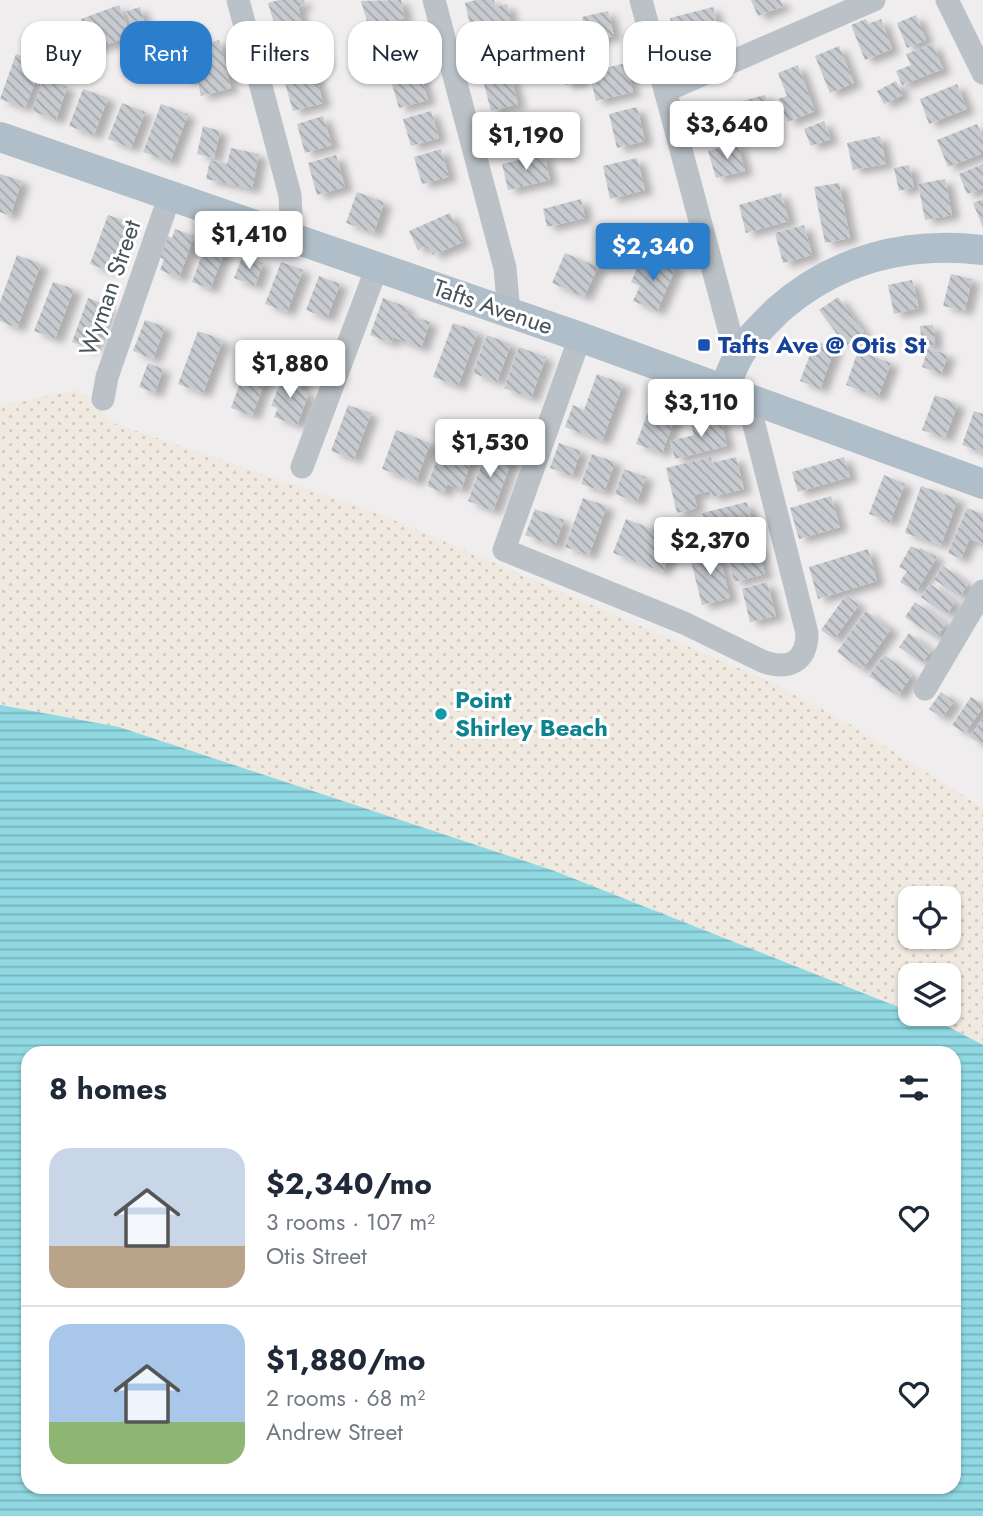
<!DOCTYPE html>
<html lang="en">
<head>
<meta charset="utf-8">
<style>
	:root { --surface:#fff; --page:#f2f2f3; --text:#1f2937; --muted:#747a83; --line:#e0e1e3; --accent:#2b7ecc }
	body { margin:0; font-family:Jost,sans-serif; background:var(--page); color:var(--text); height:100vh; display:flex; flex-direction:column; font-size:26px; white-space:nowrap }
	* { box-sizing:border-box; margin:0 }
	p { font-size:23px; color:var(--muted) }
	.icon { flex:none; width:38px; height:38px; fill:none; stroke:currentColor; stroke-width:2; stroke-linecap:round; stroke-linejoin:round }
	.map { position:relative; flex:1; overflow:hidden }
	.details { position:absolute; left:21px; top:1046px; width:940px; height:448px; display:flex; flex-direction:column; background:var(--surface); border-radius:21px; box-shadow:0 2px 5px #0004 }
	.details>* { flex:none }
	.hud { position:absolute; left:21px; top:21px; width:942px; height:63px; display:flex; gap:14px }
	.buttons { position:absolute; left:898px; top:886px; display:grid; gap:14px }
	.buttons a { display:grid; place-items:center; width:63px; height:63px; border-radius:14px; background:var(--surface); box-shadow:0 2px 5px #0004; font-size:35px }
	.price { position:absolute; translate:-50% -60px; padding:0 16px; border-radius:7px; background:#fff; color:#222; font-size:23px; line-height:46px; filter:drop-shadow(0 2px 4px #0008) }
	.price::after { content:''; position:absolute; left:50%; top:42px; width:21px; height:16px; margin-left:-10px; background:inherit; clip-path:polygon(0 0,100% 0,50% 100%) }
	.price.current { background:var(--accent); color:#fff }
	ul { padding:0; list-style:none }
	li { display:flex; align-items:center; gap:21px; height:175px; padding:0 28px }
	li+li { border-top:2px solid var(--line) }
	li span { display:grid; place-items:center; flex:none; width:196px; height:140px; border-radius:21px; color:#555 }
	li>.icon { margin-inline-start:auto }
	span .icon { width:84px; height:84px; fill:#fffc; stroke-width:1 }
	li b { font-size:30px }
	h2 { display:flex; justify-content:space-between; align-items:center; height:84px; padding:0 28px; font-size:30px }
	.tag { padding:0 24px; border-radius:21px; background:var(--surface); box-shadow:0 2px 5px #0004; font-size:24px; line-height:63px }
	.tag.current { background:var(--accent); color:#fff }
	.map>svg:first-child { display:block }
</style>
</head>
<body>
<div class="map">
<svg width="983" height="1516" viewBox="0 0 983 1516">
	<defs>
		<pattern id="sand-dots" width="8" height="8" patternUnits="userSpaceOnUse" patternTransform="scale(1.75)"><rect width="8" height="8" fill="#f0e9df"/><path d="M2 2h.1M6 6h.1" fill="none" stroke="#cfcac1" stroke-width="1.8" stroke-linecap="round"/></pattern>
		<pattern id="water-rules" width="6" height="5" patternUnits="userSpaceOnUse" patternTransform="scale(1.75)"><rect width="6" height="5" fill="#90d8e2"/><path d="M0 2.5h6" fill="none" stroke="#77b2ba"/></pattern>
		<pattern id="building-back-hatch" width="6" height="6" patternUnits="userSpaceOnUse" patternTransform="scale(1.75)"><rect width="6" height="6" fill="#c7cbcf"/><path d="M-1 5l2 2M0 0l6 6M5-1l2 2" fill="none" stroke="#a3a7ab"/></pattern>
		<filter id="shadow"><feDropShadow dx="8" dy="4.5" stdDeviation="3.5" flood-color="#0004"/></filter>
	</defs>
	<rect width="100%" height="100%" fill="#efeded"/>
	<path fill="url(#sand-dots)" fill-rule="evenodd" d="M 75,390 L 93,400 L 110,422 L 380,514 L 771,682 L 848,723 L 983,808 L 983,1045 L 949,1027 L 915,1013 L 948,1013 L 948,975 L 910,975 L 910,1011 L 552,870 L 119,727 L 0,705 L 0,406 ZM 910,898 L 948,898 L 948,936 L 910,936 Z"/>
	<path fill="url(#water-rules)" fill-rule="evenodd" d="M 0,705 L 119,727 L 552,870 L 949,1027 L 983,1045 L 983,1516 L 0,1516 ZM 28,1054 L 954,1054 L 954,1488 L 28,1488 Z"/>
	<path fill="url(#building-back-hatch)" filter="url(#shadow)" d="M 279,0 L 304,0 L 305,4 L 298,7 L 302,23 L 276,30 L 268,3 Z
		M 401,0 L 405,18 L 369,28 L 361,1 Z
		M 476,0 L 494,0 L 496,7 L 507,4 L 511,20 L 471,29 L 465,3 Z
		M 751,0 L 780,0 L 783,6 L 758,16 Z
		M 119,5 L 131,36 L 91,50 L 90,45 L 73,52 L 66,32 L 84,26 L 81,19 Z
		M 140,7 L 144,20 L 131,24 L 127,11 Z
		M 713,7 L 716,20 L 705,23 L 707,31 L 676,39 L 670,18 Z
		M 608,11 L 614,36 L 588,42 L 582,17 Z
		M 916,15 L 926,40 L 907,48 L 897,23 Z
		M 866,19 L 868,24 L 881,19 L 892,49 L 865,60 L 851,25 Z
		M 522,31 L 526,49 L 508,54 L 510,63 L 481,70 L 474,43 Z
		M 409,32 L 416,56 L 375,68 L 368,44 Z
		M 308,37 L 313,52 L 322,50 L 326,64 L 286,76 L 277,46 Z
		M 219,40 L 231,88 L 201,96 L 197,78 L 187,81 L 180,50 Z
		M 933,44 L 943,69 L 902,85 L 896,71 L 911,65 L 906,54 Z
		M 147,45 L 152,65 L 128,71 L 123,51 Z
		M 839,46 L 854,83 L 830,93 L 815,56 Z
		M 16,54 L 42,64 L 25,108 L 0,99 Z
		M 579,62 L 584,81 L 565,85 L 561,67 Z
		M 626,63 L 633,92 L 596,101 L 589,72 Z
		M 798,65 L 815,111 L 788,122 L 778,99 L 787,96 L 778,73 Z
		M 419,69 L 428,100 L 399,108 L 390,77 Z
		M 315,74 L 323,103 L 293,111 L 285,83 Z
		M 511,77 L 518,104 L 491,111 L 484,84 Z
		M 44,78 L 67,87 L 56,120 L 32,111 Z
		M 896,81 L 903,95 L 884,104 L 877,91 Z
		M 957,84 L 967,109 L 929,124 L 920,99 Z
		M 83,89 L 108,98 L 94,135 L 69,126 Z
		M 765,95 L 771,115 L 748,122 L 742,101 Z
		M 728,102 L 734,124 L 707,132 L 707,130 L 701,131 L 696,111 Z
		M 122,103 L 145,112 L 131,148 L 108,139 Z
		M 161,104 L 188,114 L 170,162 L 143,152 Z
		M 637,107 L 645,141 L 617,148 L 609,114 Z
		M 431,111 L 439,138 L 411,146 L 403,119 Z
		M 323,116 L 332,145 L 305,153 L 297,124 Z
		M 824,121 L 831,139 L 811,146 L 804,129 Z
		M 977,124 L 983,138 L 983,153 L 948,167 L 937,140 Z
		M 203,126 L 220,131 L 214,158 L 197,154 Z
		M 880,136 L 886,164 L 853,170 L 847,143 Z
		M 737,143 L 745,171 L 716,178 L 708,151 Z
		M 231,148 L 259,154 L 252,189 L 206,179 L 210,160 L 227,164 Z
		M 441,149 L 449,177 L 422,184 L 414,157 Z
		M 544,154 L 550,180 L 508,190 L 502,164 Z
		M 336,155 L 345,187 L 317,195 L 308,163 Z
		M 637,158 L 645,190 L 610,199 L 603,166 Z
		M 983,164 L 983,188 L 967,194 L 959,174 Z
		M 909,165 L 914,187 L 899,191 L 894,168 Z
		M 0,174 L 22,181 L 10,216 L 0,212 Z
		M 945,179 L 952,215 L 925,220 L 918,184 Z
		M 839,183 L 850,238 L 825,243 L 814,187 Z
		M 357,192 L 384,202 L 374,233 L 346,223 Z
		M 781,193 L 789,221 L 746,233 L 739,205 Z
		M 581,199 L 585,218 L 547,227 L 543,209 Z
		M 983,199 L 983,227 L 973,203 Z
		M 450,213 L 463,242 L 433,255 L 428,245 L 418,250 L 409,231 Z
		M 108,215 L 128,222 L 110,271 L 90,264 Z
		M 804,225 L 812,255 L 783,263 L 775,233 Z
		M 175,229 L 194,236 L 179,278 L 160,270 L 164,259 L 160,258 L 168,236 L 172,238 Z
		M 639,239 L 643,255 L 605,264 L 601,248 Z
		M 207,241 L 226,248 L 210,289 L 192,282 Z
		M 565,253 L 598,267 L 584,297 L 552,283 Z
		M 17,255 L 41,264 L 17,328 L 0,321 L 0,302 Z
		M 243,255 L 263,263 L 255,286 L 234,278 Z
		M 653,257 L 676,267 L 657,311 L 633,301 L 640,286 L 631,282 L 638,266 L 647,270 Z
		M 281,262 L 303,270 L 287,312 L 265,304 Z
		M 951,274 L 972,279 L 965,311 L 943,306 Z
		M 319,276 L 340,284 L 327,318 L 306,310 Z
		M 912,280 L 919,308 L 894,314 L 888,285 Z
		M 53,282 L 74,289 L 55,339 L 34,331 Z
		M 838,297 L 864,332 L 846,346 L 819,310 Z
		M 88,298 L 109,306 L 92,349 L 72,342 Z
		M 383,298 L 407,307 L 405,313 L 430,322 L 421,348 L 393,337 L 391,343 L 370,335 Z
		M 145,320 L 165,327 L 153,359 L 133,351 Z
		M 453,323 L 478,332 L 458,386 L 433,377 Z
		M 933,325 L 935,345 L 922,346 L 920,326 Z
		M 198,331 L 223,340 L 203,393 L 178,384 Z
		M 487,335 L 511,344 L 497,382 L 473,373 Z
		M 815,341 L 835,348 L 820,389 L 800,381 Z
		M 254,344 L 276,352 L 252,416 L 231,408 Z
		M 519,347 L 546,357 L 531,398 L 504,388 Z
		M 928,348 L 948,355 L 941,374 L 922,367 Z
		M 858,351 L 891,363 L 878,397 L 846,385 Z
		M 148,363 L 163,369 L 155,393 L 139,387 Z
		M 291,372 L 305,378 L 300,390 L 309,393 L 297,425 L 274,417 L 278,408 L 271,406 L 280,383 L 286,385 Z
		M 597,374 L 623,384 L 602,441 L 565,427 L 573,405 L 584,410 Z
		M 935,395 L 958,404 L 945,438 L 922,430 Z
		M 654,396 L 680,405 L 662,453 L 636,444 Z
		M 348,405 L 371,413 L 354,459 L 331,451 Z
		M 974,411 L 983,414 L 983,453 L 962,445 Z
		M 720,417 L 727,446 L 675,459 L 670,441 L 694,435 L 691,424 Z
		M 396,430 L 430,443 L 416,482 L 382,469 Z
		M 445,437 L 476,448 L 461,490 L 447,484 L 444,493 L 427,486 Z
		M 559,443 L 581,451 L 572,476 L 550,468 Z
		M 488,447 L 513,457 L 493,511 L 468,501 Z
		M 592,454 L 615,462 L 604,492 L 581,484 Z
		M 711,457 L 712,463 L 736,457 L 744,489 L 711,497 L 710,491 L 694,495 L 697,508 L 677,513 L 666,468 Z
		M 844,457 L 850,477 L 798,492 L 792,472 Z
		M 624,469 L 646,477 L 637,502 L 615,494 Z
		M 884,475 L 905,484 L 890,522 L 869,514 Z
		M 921,486 L 958,499 L 941,545 L 905,533 Z
		M 831,496 L 840,527 L 799,539 L 790,508 Z
		M 583,498 L 607,506 L 589,555 L 565,547 Z
		M 747,502 L 754,531 L 709,542 L 702,513 Z
		M 967,508 L 983,514 L 983,544 L 969,539 L 961,559 L 948,553 Z
		M 535,509 L 564,520 L 555,546 L 525,535 Z
		M 626,519 L 675,538 L 663,572 L 613,553 Z
		M 758,545 L 765,574 L 734,582 L 727,553 Z
		M 911,546 L 919,550 L 920,548 L 937,557 L 916,592 L 900,582 L 907,571 L 899,567 Z
		M 868,549 L 877,581 L 818,599 L 809,567 Z
		M 718,550 L 730,598 L 702,605 L 690,557 Z
		M 943,566 L 968,584 L 959,597 L 934,579 Z
		M 767,582 L 776,616 L 750,622 L 742,589 Z
		M 930,584 L 955,602 L 946,615 L 921,597 Z
		M 846,595 L 859,605 L 834,639 L 821,630 Z
		M 915,602 L 946,624 L 936,638 L 905,617 Z
		M 866,611 L 891,629 L 862,670 L 837,652 Z
		M 909,633 L 932,650 L 922,663 L 899,647 Z
		M 884,655 L 912,675 L 898,696 L 869,676 Z
		M 941,692 L 954,701 L 942,718 L 929,709 Z
		M 971,697 L 983,704 L 983,707 L 965,733 L 952,725 Z
		M 983,718 L 983,746 L 970,737 Z"/>
	<g fill="none" stroke-linecap="round" stroke-linejoin="round">
		<path stroke="#bac2c8" stroke-width="23" d="M 238,0 L 290,195 L 292,238
			M 434,0 L 505,268 L 509,313
			M 641,0 L 737,359
			M 947,0 L 983,73
			M 665,91 L 874,0
			M 580,337 L 504,550 L 684,623 L 762,661 C 788,671 807,662 807,633 L 747,397
			M 103,399 L 107,377 L 170,195
			M 302,467 L 377,267
			M 925,689 L 983,591"/>
		<path stroke="#afbec9" stroke-width="30" d="M 0,137 L 580,337 L 983,484
			M 724,389 C 728,379 732,369 737,359 C 747,340 763,325 778,310 C 836,259 907,241 983,250"/>
	</g>
	<rect fill="#1a4fb4" stroke="#fff" stroke-width="2.5" x="697" y="338" width="14" height="14" rx="3.5"/>
	<circle fill="#0f9aa8" stroke="#fff" stroke-width="2.5" cx="441" cy="714" r="7"/>
	<g text-anchor="middle" stroke-width="6" stroke-linejoin="round" paint-order="stroke">
		<g font-size="24" fill="#475258" stroke="#fff">
			<text transform="translate(110 288) rotate(-71)" y="8">Wyman Street</text>
			<text transform="translate(493 307) rotate(19)" y="8">Tafts Avenue</text>
		</g>
		<g font-size="24" font-weight="bold" fill="#164399" stroke="#fff" text-anchor="start">
			<text x="718" y="353">Tafts Ave @ Otis St</text>
		</g>
		<g font-size="24" font-weight="bold" fill="#0d838f" stroke="#fff" text-anchor="start">
			<text x="455" y="708">Point<tspan x="455" dy="28">Shirley Beach</tspan></text>
		</g>
	</g>
</svg>
<div class="buttons">
<a><svg class="icon" aria-label="locate" viewBox="0 0 24 24"><circle cx="12" cy="12" r="6"/><path d="M12 2v4M12 18v4M2 12h4M18 12h4"/></svg></a>
<a><svg class="icon" aria-label="layers" viewBox="0 0 24 24"><path d="M12 4l9 5-9 5-9-5zM3 14l9 5 9-5"/></svg></a>
</div>
<b class="price" style="left:727px;top:161px">$3,640</b>
<b class="price" style="left:526px;top:172px">$1,190</b>
<b class="price" style="left:249px;top:271px">$1,410</b>
<b class="price current" style="left:653px;top:283px">$2,340</b>
<b class="price" style="left:290px;top:400px">$1,880</b>
<b class="price" style="left:701px;top:439px">$3,110</b>
<b class="price" style="left:490px;top:479px">$1,530</b>
<b class="price" style="left:710px;top:577px">$2,370</b>
<div class="hud">
<a class="tag">Buy</a>
<a class="tag current">Rent</a>
<a class="tag">Filters</a>
<a class="tag">New</a>
<a class="tag">Apartment</a>
<a class="tag">House</a>
</div>
<section class="details">
<h2>8 homes<svg class="icon" aria-label="filters" viewBox="0 0 24 24"><path d="M4 7h16M4 17h16"/><circle cx="9" cy="7" r="2"/><circle cx="15" cy="17" r="2"/></svg></h2>
<ul>
<li><span style="background:linear-gradient(#c9d6e8 70%,#b9a48a 0)"><svg class="icon" aria-label="home" viewBox="0 0 24 24"><path d="M3 11l9-7 9 7M6 9v11h12V9"/></svg></span><div><b>$2,340/mo</b><p>3 rooms · 107 m²</p><p>Otis Street</p></div><svg class="icon" aria-label="heart" viewBox="0 0 24 24"><path d="M12 20l-8-8c-3-5 5-10 8-4 3-6 11-1 8 4z"/></svg></li>
<li><span style="background:linear-gradient(#a9c7e8 70%,#8fb573 0)"><svg class="icon" aria-label="home" viewBox="0 0 24 24"><path d="M3 11l9-7 9 7M6 9v11h12V9"/></svg></span><div><b>$1,880/mo</b><p>2 rooms · 68 m²</p><p>Andrew Street</p></div><svg class="icon" aria-label="heart" viewBox="0 0 24 24"><path d="M12 20l-8-8c-3-5 5-10 8-4 3-6 11-1 8 4z"/></svg></li>
</ul>
</section>
</div>
</body>
</html>
